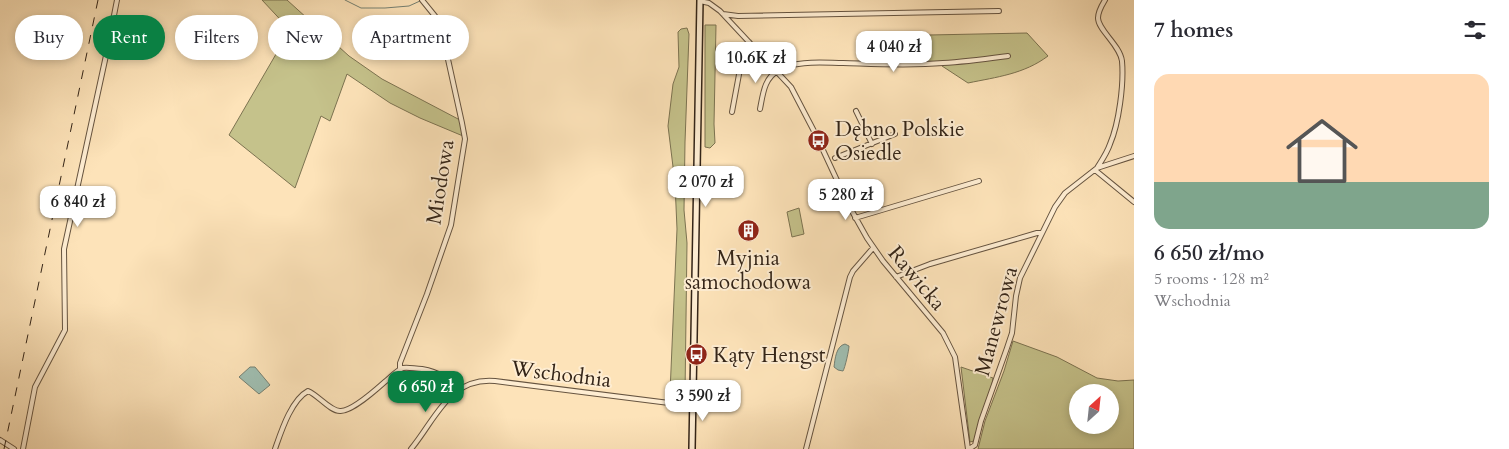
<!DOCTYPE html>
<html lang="en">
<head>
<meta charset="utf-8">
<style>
	:root { --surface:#fff; --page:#f7f7f7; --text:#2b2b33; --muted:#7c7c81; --line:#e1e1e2; --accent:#0b8043 }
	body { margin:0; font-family:Cardo,serif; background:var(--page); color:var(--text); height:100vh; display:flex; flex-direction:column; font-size:19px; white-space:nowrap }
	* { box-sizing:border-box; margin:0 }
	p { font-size:16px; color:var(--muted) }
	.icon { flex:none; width:28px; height:28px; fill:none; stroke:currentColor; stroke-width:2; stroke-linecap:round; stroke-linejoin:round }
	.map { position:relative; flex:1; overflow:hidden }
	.panel { display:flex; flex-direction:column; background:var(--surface); width:375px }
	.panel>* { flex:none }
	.hud { position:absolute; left:15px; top:15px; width:475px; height:45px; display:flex; gap:10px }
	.needle { width:32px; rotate:27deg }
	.tools { position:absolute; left:1069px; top:384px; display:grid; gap:10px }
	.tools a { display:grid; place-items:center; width:50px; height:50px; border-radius:50%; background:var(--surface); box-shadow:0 2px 8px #0003; font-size:25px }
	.price { position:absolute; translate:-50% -42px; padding:0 11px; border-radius:10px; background:#fff; color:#222; font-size:16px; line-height:32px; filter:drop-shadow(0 1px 2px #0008) }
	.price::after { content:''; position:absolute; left:50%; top:30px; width:15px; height:11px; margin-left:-8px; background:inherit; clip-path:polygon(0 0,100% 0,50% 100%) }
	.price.active { background:var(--accent); color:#fff }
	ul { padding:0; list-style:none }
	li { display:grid; align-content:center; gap:10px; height:265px; padding:0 20px }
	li+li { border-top:1px solid var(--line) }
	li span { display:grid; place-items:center; height:155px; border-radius:15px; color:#555 }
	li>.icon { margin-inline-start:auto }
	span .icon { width:90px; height:90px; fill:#fffc; stroke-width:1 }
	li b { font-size:21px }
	h2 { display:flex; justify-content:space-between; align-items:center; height:60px; padding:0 20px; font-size:21px }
	.pill { padding:0 18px; border-radius:22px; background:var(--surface); box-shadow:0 2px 8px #0003; font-size:18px; line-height:45px }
	.pill.active { background:var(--accent); color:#fff }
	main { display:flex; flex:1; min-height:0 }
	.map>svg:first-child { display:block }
</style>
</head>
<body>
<main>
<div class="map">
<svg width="1134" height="449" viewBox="0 0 1134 449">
	<rect width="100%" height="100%" fill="#fde3b9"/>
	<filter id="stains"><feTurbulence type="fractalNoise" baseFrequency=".004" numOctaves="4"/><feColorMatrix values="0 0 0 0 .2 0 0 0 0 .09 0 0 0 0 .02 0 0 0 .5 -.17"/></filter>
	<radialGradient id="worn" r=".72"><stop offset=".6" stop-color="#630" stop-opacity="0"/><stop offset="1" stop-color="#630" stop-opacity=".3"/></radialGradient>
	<path fill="#c5c28b" stroke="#7c7351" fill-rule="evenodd" d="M 262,0 L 287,0 L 349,56 L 382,79 L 460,120 L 463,136 L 420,118 L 390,103 L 347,74 L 330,121 L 321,116 L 295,188 L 229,135 L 290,30 Z
		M 705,25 L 716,25 L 714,124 L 715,143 L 710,148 L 705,147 Z
		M 687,28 L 689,34 L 685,142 L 684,210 L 687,243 L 685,394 L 680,396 L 670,393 L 677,229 L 675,183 L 668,126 L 673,84 L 679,67 L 678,32 L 681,29 Z
		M 1027,33 L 1048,56 C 1024,74 997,77 968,83 L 942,66 L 942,64 L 881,63 L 880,36 Z
		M 799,208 L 804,234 L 792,237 L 787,212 Z
		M 1013,341 L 1057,357 L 1097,378 L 1118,381 L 1134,380 L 1134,449 L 978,449 L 985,421 L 1004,371 ZM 1078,392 L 1110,392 L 1110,425 L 1078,425 Z
		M 961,367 L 993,378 L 992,384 L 979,422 L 974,441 L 970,442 Z"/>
	<path fill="#9fbeb1" stroke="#748073" d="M 845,344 L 849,346 C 849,350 845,368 843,371 L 838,370 L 834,367 C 835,359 836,346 845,344 Z
		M 250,367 L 255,367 L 270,385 L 259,394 L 239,377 Z"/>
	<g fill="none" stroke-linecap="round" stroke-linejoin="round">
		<path stroke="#748073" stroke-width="1" d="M 345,0 L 361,8 L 385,8 L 409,6 L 420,1"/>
		<defs>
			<path id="minor" d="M 700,1 L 709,3 L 720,11 L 791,87 L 816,135 L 848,204 L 867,238 L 883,261 L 943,333 L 955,357 L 968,449
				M 723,14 L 738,16 L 999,11
				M 760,109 C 763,94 764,78 779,70 C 795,60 825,63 843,63 C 876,64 910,66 943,63 C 965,62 986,59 1008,56
				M 856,111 L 872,144
				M 732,112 L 743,53 L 749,42
				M 835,158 L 895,134
				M 1097,168 C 1102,160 1107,153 1110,144 C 1119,123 1124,84 1122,61 C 1120,45 1098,30 1098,18 C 1098,11 1102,5 1105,0
				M 1095,170 L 1134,202
				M 855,218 L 979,181
				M 896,277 L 930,264 L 1037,233 L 1042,233
				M 400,369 L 400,363 L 427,294 L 451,225 L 465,139 L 462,123 L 442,32 L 435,16 L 422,0
				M 0,440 L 14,449
				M 23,449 L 35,387 L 65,330 L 64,249 L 107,51 L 117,0
				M 275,449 C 281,432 291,400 308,391 C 318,395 330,411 340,411 C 352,412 378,388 387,380 C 392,376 397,370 403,368 C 409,367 415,369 422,369 C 439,372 446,377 456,391
				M 411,449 C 436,419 449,377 495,381 L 693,406
				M 806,449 L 850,277 L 853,271 L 873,248
				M 969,449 L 975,445 L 981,421 L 1007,348 L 1012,333 L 1016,296 L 1020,278 L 1055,207 L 1065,193 L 1097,168 L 1134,156"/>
			<path id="secondary" d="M 692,449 L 700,0"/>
		</defs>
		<use href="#minor" stroke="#665440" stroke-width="6"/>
		<use href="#secondary" stroke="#332417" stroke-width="8"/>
		<use href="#minor" stroke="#feedd2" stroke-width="4"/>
		<use href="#secondary" stroke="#feedd2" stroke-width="5"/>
		<path stroke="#332417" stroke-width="1" stroke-dasharray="9 9" stroke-linecap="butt" d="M 4,449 L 98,0"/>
	</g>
	<defs>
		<symbol id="bus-disc" viewBox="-11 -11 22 22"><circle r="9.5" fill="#8f2418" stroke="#feedd2"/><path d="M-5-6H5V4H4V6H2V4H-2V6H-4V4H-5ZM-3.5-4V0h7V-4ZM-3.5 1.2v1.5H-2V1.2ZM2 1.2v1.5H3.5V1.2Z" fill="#fff"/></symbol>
		<symbol id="building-disc" viewBox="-11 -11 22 22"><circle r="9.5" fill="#8f2418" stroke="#feedd2"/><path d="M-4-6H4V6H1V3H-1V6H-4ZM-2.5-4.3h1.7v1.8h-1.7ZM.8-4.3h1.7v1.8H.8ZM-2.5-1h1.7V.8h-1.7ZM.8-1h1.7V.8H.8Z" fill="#fff"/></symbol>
	</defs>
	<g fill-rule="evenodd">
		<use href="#bus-disc" x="806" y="128" width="25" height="25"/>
		<use href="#building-disc" x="736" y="218" width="25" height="25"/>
		<use href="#bus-disc" x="684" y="342" width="25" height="25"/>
	</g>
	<g text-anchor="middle" stroke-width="4" stroke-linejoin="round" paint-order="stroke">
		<g font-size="21" fill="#332417" stroke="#feedd2" text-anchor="start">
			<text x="835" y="136">Dębno Polskie<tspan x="835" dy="24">Osiedle</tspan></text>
			<text x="748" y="265" text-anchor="middle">Myjnia<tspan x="748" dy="24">samochodowa</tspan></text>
			<text x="713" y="362">Kąty Hengst</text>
		</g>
		<g font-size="21" fill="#332417" stroke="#feedd2">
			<text transform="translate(440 182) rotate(-81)" y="7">Miodowa</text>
			<text transform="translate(917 278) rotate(50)" y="7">Rawicka</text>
			<text transform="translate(996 321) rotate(-75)" y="7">Manewrowa</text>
			<text transform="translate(561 374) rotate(7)" y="7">Wschodnia</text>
		</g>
	</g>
	<rect width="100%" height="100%" filter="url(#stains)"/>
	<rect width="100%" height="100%" fill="url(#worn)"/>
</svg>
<div class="tools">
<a><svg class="needle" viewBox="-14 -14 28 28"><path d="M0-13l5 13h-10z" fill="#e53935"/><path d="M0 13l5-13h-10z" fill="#7c7c81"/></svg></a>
</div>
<b class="price" style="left:894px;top:73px">4 040 zł</b>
<b class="price" style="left:756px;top:84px">10.6K zł</b>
<b class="price" style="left:706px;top:208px">2 070 zł</b>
<b class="price" style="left:846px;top:221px">5 280 zł</b>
<b class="price" style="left:78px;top:228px">6 840 zł</b>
<b class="price active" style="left:426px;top:413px">6 650 zł</b>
<b class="price" style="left:703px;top:422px">3 590 zł</b>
<div class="hud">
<a class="pill">Buy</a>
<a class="pill active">Rent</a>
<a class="pill">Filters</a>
<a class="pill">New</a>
<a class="pill">Apartment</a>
</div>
</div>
<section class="panel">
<h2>7 homes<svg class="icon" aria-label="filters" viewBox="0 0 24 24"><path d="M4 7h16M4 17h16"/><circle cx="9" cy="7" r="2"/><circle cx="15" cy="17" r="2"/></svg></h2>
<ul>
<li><span style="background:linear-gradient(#ffd9b3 70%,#7fa58c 0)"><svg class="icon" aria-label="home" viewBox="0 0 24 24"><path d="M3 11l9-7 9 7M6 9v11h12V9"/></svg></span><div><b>6 650 zł/mo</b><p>5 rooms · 128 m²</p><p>Wschodnia</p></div></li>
</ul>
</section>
</main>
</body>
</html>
